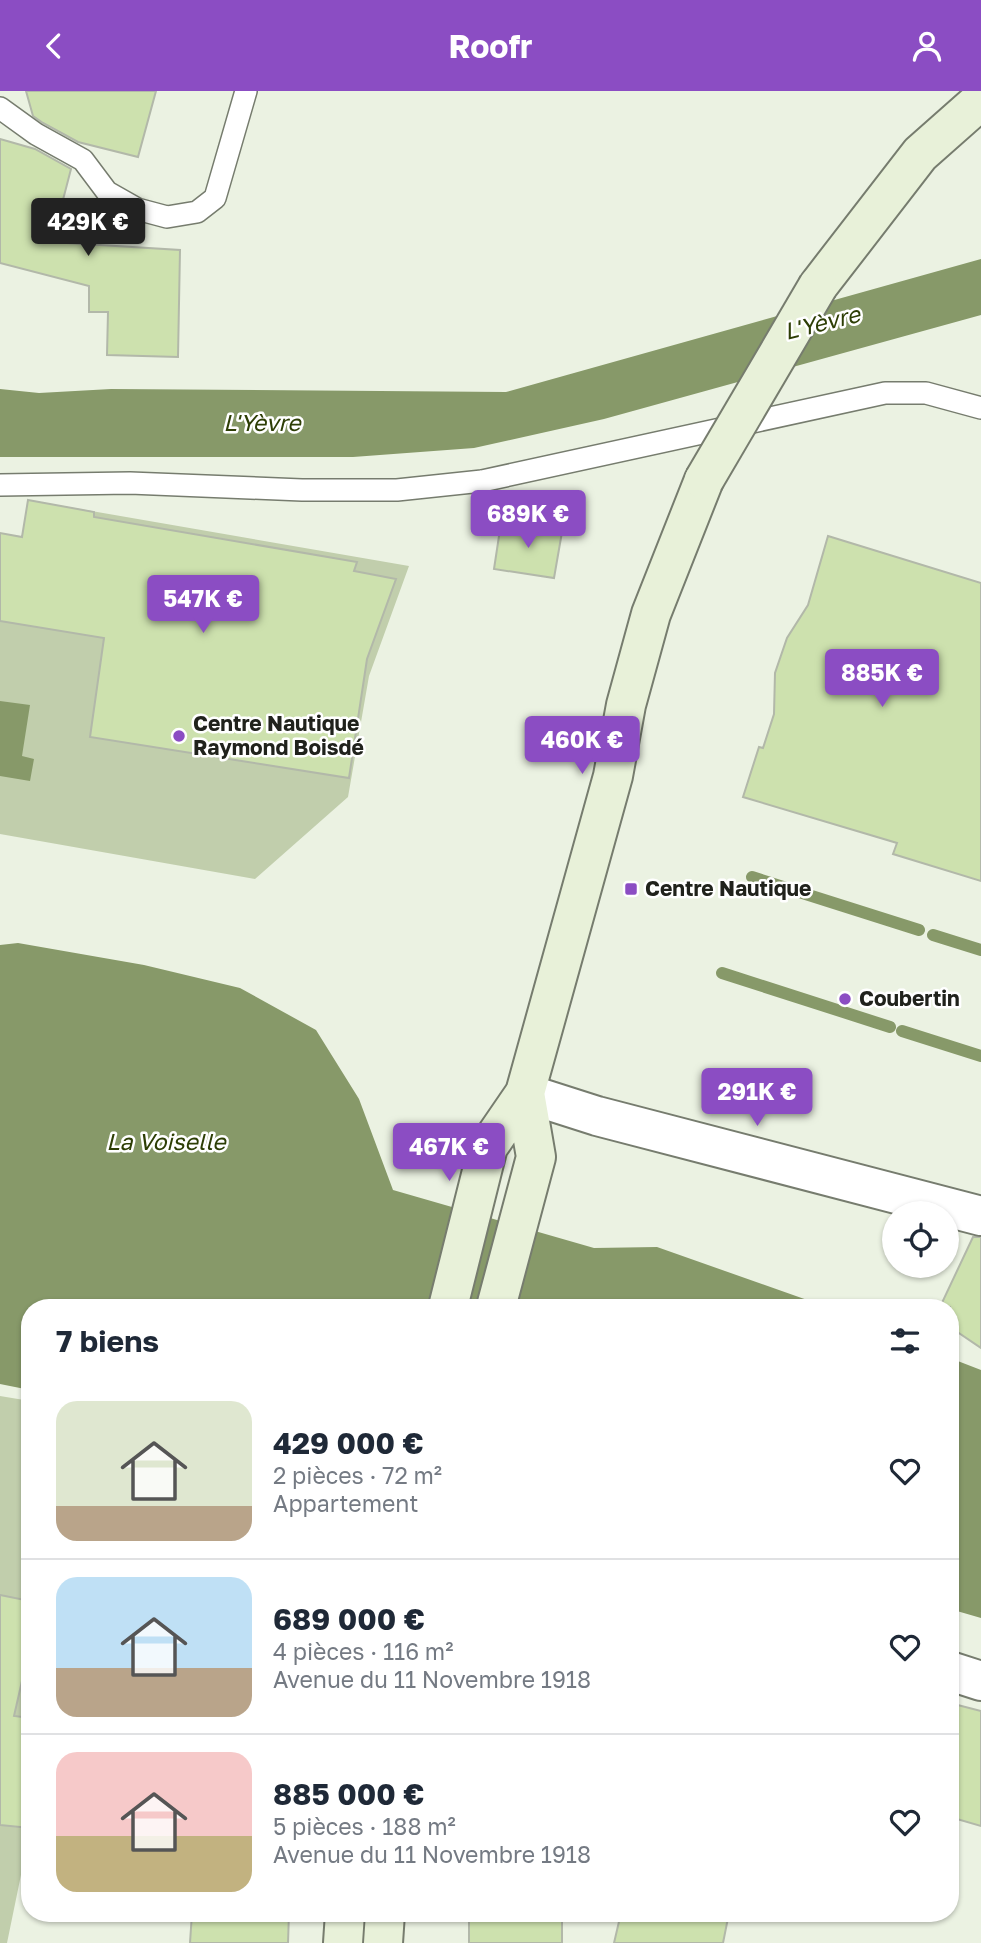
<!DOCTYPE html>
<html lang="fr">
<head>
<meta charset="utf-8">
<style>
	:root { --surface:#fff; --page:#f6f6f7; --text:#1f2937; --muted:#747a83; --line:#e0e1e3; --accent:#8b4dc3 }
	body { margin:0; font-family:"Golos Text",sans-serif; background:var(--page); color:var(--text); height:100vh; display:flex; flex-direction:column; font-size:26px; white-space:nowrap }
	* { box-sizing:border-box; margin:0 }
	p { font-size:23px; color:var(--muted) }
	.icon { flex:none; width:38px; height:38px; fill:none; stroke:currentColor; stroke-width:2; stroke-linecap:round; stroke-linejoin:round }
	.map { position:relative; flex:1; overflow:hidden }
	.sheet { position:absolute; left:21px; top:1208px; width:938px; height:623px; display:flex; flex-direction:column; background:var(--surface); border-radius:28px; box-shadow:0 2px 5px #0004 }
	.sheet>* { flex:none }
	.buttons { position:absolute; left:882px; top:1110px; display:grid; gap:14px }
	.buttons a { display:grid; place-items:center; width:77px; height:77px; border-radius:50%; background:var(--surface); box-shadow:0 2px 5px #0004; font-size:35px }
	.price { position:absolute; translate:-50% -60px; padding:0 16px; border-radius:7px; background:var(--accent); color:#fff; font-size:23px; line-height:46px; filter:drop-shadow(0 2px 4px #0008) }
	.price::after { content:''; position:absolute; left:50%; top:42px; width:21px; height:16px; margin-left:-10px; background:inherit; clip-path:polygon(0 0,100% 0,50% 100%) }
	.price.on { background:#222; color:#fff }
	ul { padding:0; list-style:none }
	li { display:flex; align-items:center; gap:21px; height:175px; padding:0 35px }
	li+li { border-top:2px solid var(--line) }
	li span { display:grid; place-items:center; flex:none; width:196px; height:140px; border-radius:21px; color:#555 }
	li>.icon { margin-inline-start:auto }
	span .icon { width:84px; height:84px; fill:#fffc; stroke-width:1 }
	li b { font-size:30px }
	h2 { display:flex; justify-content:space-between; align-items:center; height:84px; padding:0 35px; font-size:30px }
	header { display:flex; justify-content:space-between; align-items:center; height:91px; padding:0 35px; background:var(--accent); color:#fff; font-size:32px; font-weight:700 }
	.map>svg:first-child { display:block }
</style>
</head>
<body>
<header><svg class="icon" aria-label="back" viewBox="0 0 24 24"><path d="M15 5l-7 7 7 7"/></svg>Roofr<svg class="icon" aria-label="person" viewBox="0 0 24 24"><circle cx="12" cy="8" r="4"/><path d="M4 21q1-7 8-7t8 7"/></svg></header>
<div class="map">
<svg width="981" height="1852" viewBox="0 0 981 1852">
	<rect width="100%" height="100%" fill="#ebf2e2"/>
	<path fill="#c1ceac" d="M 28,409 L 409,475 L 369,585 L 348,706 L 255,788 L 0,743 L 0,442 L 22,446 Z
		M 0,1305 L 30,1310 L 30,1740 L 7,1852 L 0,1852 Z"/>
	<path fill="#879969" d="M 981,168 L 981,224 L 604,328 L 474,357 L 353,366 L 0,366 L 0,298 L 39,302 L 111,298 L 506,301 Z
		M 0,610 L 30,614 L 22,665 L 34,668 L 30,690 L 0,685 Z
		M 18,852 L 144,874 L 240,897 L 316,939 L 359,1008 L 393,1099 L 594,1157 L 657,1156 L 827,1216 L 30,1216 L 30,1299 L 0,1293 L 0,854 Z
		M 950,1267 L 981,1279 L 981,1527 L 950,1518 Z"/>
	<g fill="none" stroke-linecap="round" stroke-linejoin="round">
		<path stroke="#879969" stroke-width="12" d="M 752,786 L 919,839
			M 933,844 L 981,859
			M 722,882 L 890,936
			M 902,940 L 981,965"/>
	</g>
	<path fill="#cde1ae" stroke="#b2b8a9" stroke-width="2" d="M 26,0 L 156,0 L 138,66 L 78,51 L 43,32 L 33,25 Z
		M 0,48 L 35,58 L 71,78 L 52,151 L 180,159 L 178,266 L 107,264 L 108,221 L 89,221 L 89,195 L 0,172 Z
		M 28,409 L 94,421 L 94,426 L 357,471 L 354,480 L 396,488 L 367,568 L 349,687 L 90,646 L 104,547 L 0,530 L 0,442 L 22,446 Z
		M 501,432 L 562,441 L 554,487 L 494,478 Z
		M 828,445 L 981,492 L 981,790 L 893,763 L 897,752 L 743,706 L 759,656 L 763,657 L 774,623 L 775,582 L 787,547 L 808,514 Z
		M 973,1146 L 981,1146 L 981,1257 L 950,1236 L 950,1216 L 940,1216 Z
		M 0,1504 L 30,1510 L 30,1555 L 14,1625 L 30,1627 L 30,1737 L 0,1734 Z
		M 950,1612 L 981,1620 L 981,1735 L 950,1726 Z
		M 192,1822 L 289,1822 L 288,1852 L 190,1852 Z
		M 469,1822 L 562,1822 L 562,1852 L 469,1852 Z
		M 621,1822 L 729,1822 L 723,1852 L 614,1852 Z"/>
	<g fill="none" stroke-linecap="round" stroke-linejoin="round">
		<defs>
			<path id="lane" d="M 0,17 L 36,43 L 83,69 L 107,101 L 137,118 L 167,126 L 197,121 L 215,107 L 246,0
				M 0,394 L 130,392 L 302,399 L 397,399 L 482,390 L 885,302 L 926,302 L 981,317"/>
			<path id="street" d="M 525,1002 L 597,1025 L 981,1125
				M 950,1580 L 981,1590"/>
			<path id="secondary" d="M 818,195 L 920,63 L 981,9
				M 448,1216 L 488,1056 L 525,1002 L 613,685 L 626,614 L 651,523 L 704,389
				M 496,1216 L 536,1066 L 525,1002
				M 343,1852 L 345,1822
				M 383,1852 L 385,1822"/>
		</defs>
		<use href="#lane" stroke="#767c6e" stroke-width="24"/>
		<use href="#street" stroke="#767c6e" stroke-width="42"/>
		<use href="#secondary" stroke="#767c6e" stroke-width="42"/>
		<use href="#lane" stroke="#fff" stroke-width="21"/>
		<use href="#street" stroke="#fff" stroke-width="38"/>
		<use href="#secondary" stroke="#e8f1d9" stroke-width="38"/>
		<defs>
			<path id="secondary-bridge" d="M 704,389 L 818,195"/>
		</defs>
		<use href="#secondary-bridge" stroke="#767c6e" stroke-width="42" stroke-linecap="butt"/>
		<use href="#secondary-bridge" stroke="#e8f1d9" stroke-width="38"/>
	</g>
	<g fill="#8b4dc3" stroke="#fff" stroke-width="2.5">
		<circle cx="179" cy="645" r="7"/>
		<rect x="624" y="791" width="14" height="14" rx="3.5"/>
		<circle cx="845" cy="908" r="7"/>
	</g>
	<g text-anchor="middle" stroke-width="5" stroke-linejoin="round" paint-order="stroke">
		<g font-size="21" font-weight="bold" fill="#20221c" stroke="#fff" text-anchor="start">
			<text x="193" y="640">Centre Nautique<tspan x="193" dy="24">Raymond Boisdé</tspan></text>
			<text x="645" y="805">Centre Nautique</text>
			<text x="859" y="915">Coubertin</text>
		</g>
		<g font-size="23" font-style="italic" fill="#2d3e05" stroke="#fff">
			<text transform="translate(822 232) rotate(-14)" y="8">L'Yèvre</text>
			<text x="262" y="340">L'Yèvre</text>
			<text x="166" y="1059">La Voiselle</text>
		</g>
	</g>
</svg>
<div class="buttons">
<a><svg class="icon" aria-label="locate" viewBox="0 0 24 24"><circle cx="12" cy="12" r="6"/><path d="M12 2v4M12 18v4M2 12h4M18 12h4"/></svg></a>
</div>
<b class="price on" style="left:88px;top:167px">429K €</b>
<b class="price" style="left:528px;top:459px">689K €</b>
<b class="price" style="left:203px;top:544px">547K €</b>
<b class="price" style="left:882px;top:618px">885K €</b>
<b class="price" style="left:582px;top:685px">460K €</b>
<b class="price" style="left:757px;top:1037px">291K €</b>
<b class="price" style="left:449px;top:1092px">467K €</b>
<section class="sheet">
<h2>7 biens<svg class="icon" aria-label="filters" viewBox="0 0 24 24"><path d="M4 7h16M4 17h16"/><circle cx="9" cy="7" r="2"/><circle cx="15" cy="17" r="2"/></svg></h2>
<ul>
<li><span style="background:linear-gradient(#dfe7d0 75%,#b9a48a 0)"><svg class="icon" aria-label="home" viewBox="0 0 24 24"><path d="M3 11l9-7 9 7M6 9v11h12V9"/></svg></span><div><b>429 000 €</b><p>2 pièces · 72 m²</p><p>Appartement</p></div><svg class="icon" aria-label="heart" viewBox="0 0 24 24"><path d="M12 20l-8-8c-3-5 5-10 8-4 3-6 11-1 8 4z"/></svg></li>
<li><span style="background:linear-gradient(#bfe0f5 65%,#b9a48a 0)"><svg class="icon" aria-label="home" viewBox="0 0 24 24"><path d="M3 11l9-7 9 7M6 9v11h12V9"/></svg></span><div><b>689 000 €</b><p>4 pièces · 116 m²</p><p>Avenue du 11 Novembre 1918</p></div><svg class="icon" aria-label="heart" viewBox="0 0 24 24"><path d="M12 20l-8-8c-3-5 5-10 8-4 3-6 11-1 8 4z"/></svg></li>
<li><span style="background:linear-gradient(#f6c9c9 60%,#c2b280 0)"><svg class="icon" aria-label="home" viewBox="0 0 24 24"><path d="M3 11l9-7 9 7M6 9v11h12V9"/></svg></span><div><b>885 000 €</b><p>5 pièces · 188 m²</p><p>Avenue du 11 Novembre 1918</p></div><svg class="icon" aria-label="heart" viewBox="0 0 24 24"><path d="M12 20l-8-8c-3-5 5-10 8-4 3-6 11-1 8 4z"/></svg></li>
</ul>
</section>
</div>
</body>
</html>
